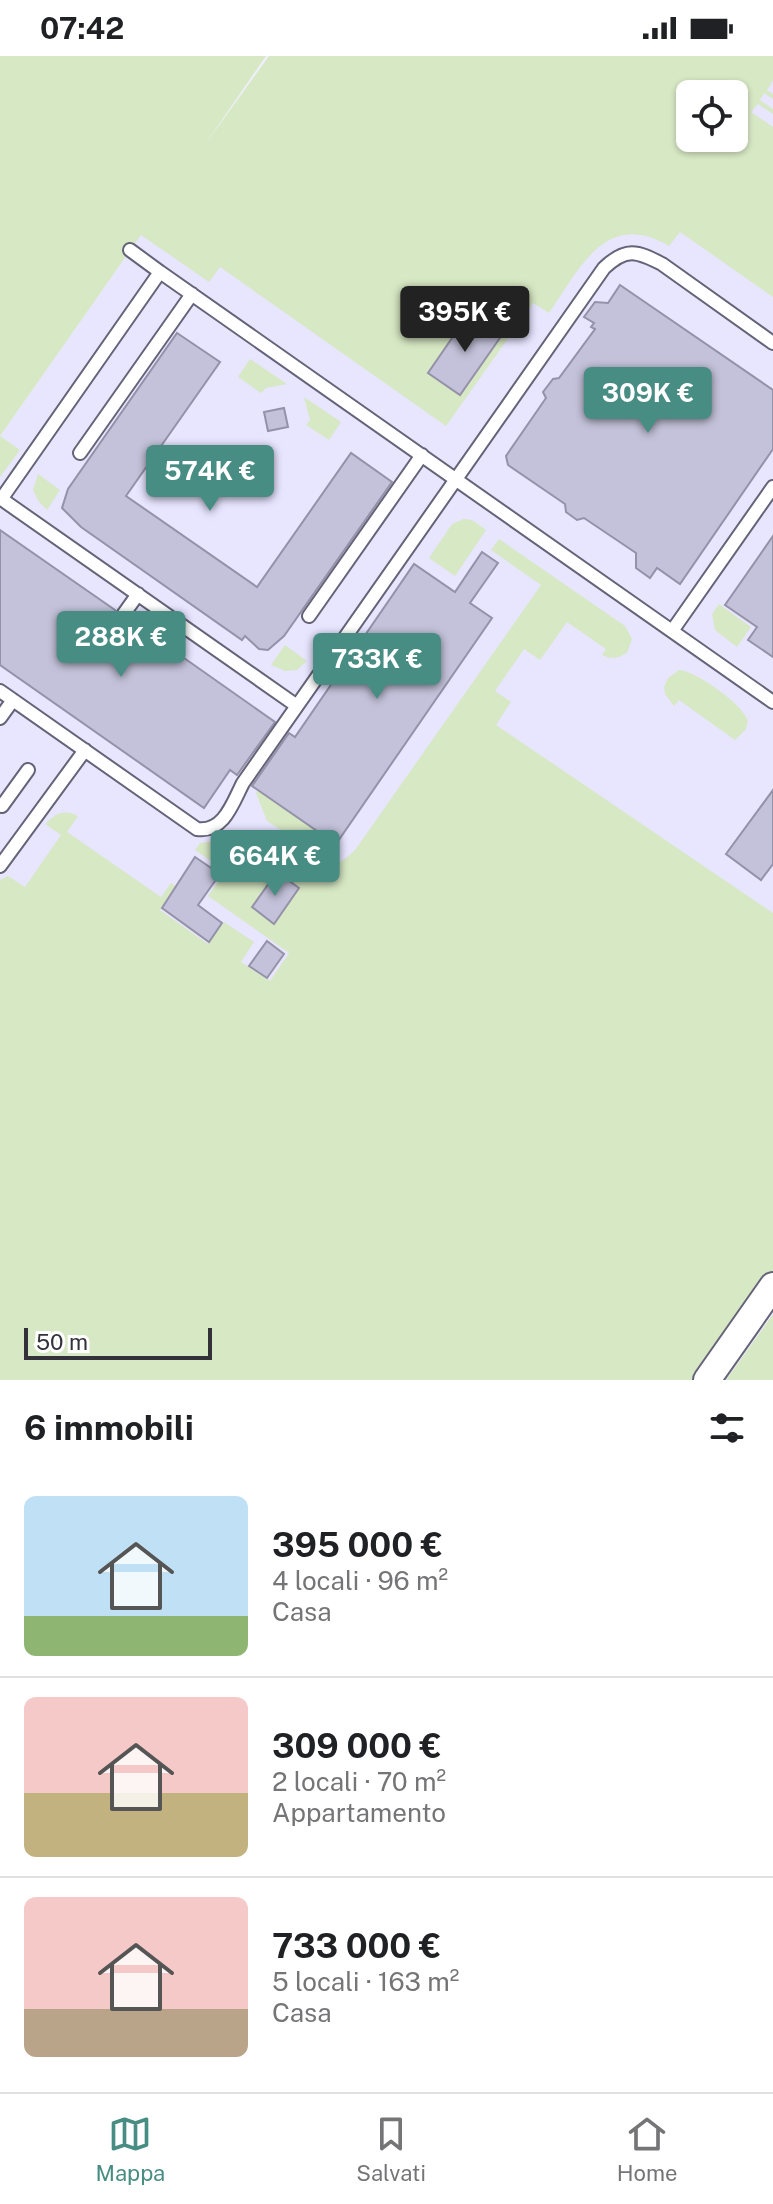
<!DOCTYPE html>
<html lang="it">
<head>
<meta charset="utf-8">
<style>
	:root { --surface:#fff; --page:#f6f6f6; --text:#202124; --muted:#757577; --line:#e0e0e0; --accent:#488d83 }
	body { margin:0; font-family:"Public Sans",sans-serif; background:var(--page); color:var(--text); height:100vh; display:flex; flex-direction:column; font-size:30px; white-space:nowrap }
	* { box-sizing:border-box; margin:0 }
	p { font-size:26px; color:var(--muted) }
	.icon { flex:none; width:44px; height:44px; fill:none; stroke:currentColor; stroke-width:2; stroke-linecap:round; stroke-linejoin:round }
	.map { position:relative; height:1324px; overflow:hidden }
	.details { display:flex; flex-direction:column; background:var(--surface); flex:1 }
	.details>* { flex:none }
	.tools { position:absolute; left:676px; top:24px; display:grid; gap:16px }
	.tools a { display:grid; place-items:center; width:72px; height:72px; border-radius:12px; background:var(--surface); box-shadow:0 2px 6px #0004; font-size:40px }
	.scale { position:absolute; left:24px; bottom:20px; width:188px; box-sizing:border-box; padding-left:8px; border:4px solid #33323b; border-top:0; font-size:22px; line-height:28px; white-space:nowrap; color:#33323b; -webkit-text-stroke:6px #fff; paint-order:stroke }
	.price { position:absolute; translate:-50% -68px; padding:0 18px; border-radius:8px; background:var(--accent); color:#fff; font-size:26px; line-height:52px; filter:drop-shadow(0 2px 4px #0008) }
	.price::after { content:''; position:absolute; left:50%; top:48px; width:24px; height:18px; margin-left:-12px; background:inherit; clip-path:polygon(0 0,100% 0,50% 100%) }
	.price.active { background:#222; color:#fff }
	ul { padding:0; list-style:none }
	li { display:flex; align-items:center; gap:24px; height:200px; padding:0 24px }
	li+li { border-top:2px solid var(--line) }
	li span { display:grid; place-items:center; flex:none; width:224px; height:160px; border-radius:12px; color:#555 }
	li>.icon { margin-inline-start:auto }
	span .icon { width:96px; height:96px; fill:#fffc; stroke-width:1 }
	li b { font-size:34px }
	h2 { display:flex; justify-content:space-between; align-items:center; height:96px; padding:0 24px; font-size:34px }
	.status { display:flex; justify-content:space-between; align-items:center; height:56px; padding:0 40px; background:var(--surface); direction:ltr }
	.status svg { height:22px; fill:currentColor }
	.dock { display:flex; justify-content:space-around; align-items:center; height:112px; border-top:2px solid var(--line); background:var(--surface); font-size:22px; color:var(--muted) }
	.dock a { display:grid; justify-items:center; gap:4px }
	.dock .active { color:var(--accent) }
	.map>svg:first-child { display:block }
</style>
</head>
<body>
<div class="status"><b>07:42</b><svg viewBox="0 0 49 12"><path d="M0 12V9h3v3zM5 12V6h3v6zM10 12V3h3v9zM15 12V0h3v12zM26 1h20v11H26zM47 4h2v5h-2z"/></svg></div>
<div class="map">
<svg width="773" height="1324" viewBox="0 0 773 1324">
	<rect width="100%" height="100%" fill="#f1effe"/>
	<path fill="#e8e5ff" fill-rule="evenodd" d="M 773,0 L 773,1179 L 0,936 L 0,380 L 141,179 ZM 690,38 L 734,38 L 734,82 L 690,82 Z"/>
	<path fill="#d7e8c4" fill-rule="evenodd" d="M 0,0 L 266,0 L 204,90 L 269,0 L 773,0 L 773,25 L 767,34 L 773,38 L 773,43 L 764,37 L 760,44 L 773,53 L 773,58 L 758,48 L 751,56 L 773,71 L 773,241 L 680,176 L 669,190 C 606,153 580,212 549,257 L 533,247 L 446,370 L 220,211 L 209,226 L 141,179 L 0,380 ZM 690,38 L 734,38 L 734,82 L 690,82 Z
		M 250,303 L 287,328 L 266,332 L 261,337 L 238,321 Z
		M 304,341 L 341,366 L 329,384 L 306,369 L 310,364 Z
		M 0,380 L 20,394 L 0,421 Z
		M 248,404 L 253,433 L 225,438 L 220,409 Z
		M 38,418 L 60,434 L 47,454 L 39,446 L 33,434 Z
		M 464,463 L 472,464 L 486,474 L 455,520 L 429,502 L 452,468 Z
		M 499,483 L 625,570 L 632,583 L 627,597 C 618,602 612,604 602,599 L 606,593 L 567,566 L 540,604 L 524,593 L 495,635 L 511,646 L 496,669 L 773,857 L 773,1214 L 695,1324 L 0,1324 L 0,824 L 8,820 L 25,831 L 61,779 L 45,768 C 56,757 64,753 78,760 L 67,776 L 161,841 L 171,827 L 176,830 L 160,854 L 208,888 L 224,866 L 254,886 L 241,906 L 270,925 L 289,897 L 208,840 L 225,815 L 195,794 L 200,787 C 264,777 289,856 355,794 L 541,529 L 491,494 Z
		M 719,548 L 751,571 L 737,591 L 715,574 L 712,558 Z
		M 285,589 L 307,605 L 297,614 L 285,615 L 271,609 Z
		M 679,614 C 696,615 744,649 748,665 L 746,673 L 735,684 L 679,644 L 674,650 L 665,638 L 664,631 L 668,622 Z
		M 258,734 L 334,786 L 301,787 L 267,765 L 256,737 Z
		M 773,1258 L 773,1324 L 726,1324 Z"/>
	<path fill="#c4c2da" stroke="#9491a8" stroke-width="2" d="M 620,229 L 773,334 L 773,393 L 680,528 L 657,512 L 650,522 L 636,512 L 636,497 L 584,462 L 577,464 L 566,456 L 565,448 L 508,409 L 506,400 L 546,342 L 543,336 L 553,323 L 559,322 L 595,273 L 591,271 L 594,267 L 584,261 L 595,246 L 608,247 Z
		M 470,256 L 502,279 L 460,339 L 428,317 Z
		M 177,277 L 220,306 L 126,440 L 257,531 L 351,397 L 392,426 L 284,580 L 268,594 L 259,593 L 245,580 L 242,584 L 81,471 L 62,452 L 68,433 Z
		M 284,352 L 288,371 L 268,375 L 264,356 Z
		M 0,474 L 115,554 L 115,562 L 118,567 L 126,567 L 130,564 L 275,666 L 237,719 L 230,714 L 204,752 L 0,609 Z
		M 773,480 L 773,601 L 748,584 L 757,571 L 725,549 Z
		M 482,496 L 498,507 L 470,547 L 492,562 L 336,788 L 252,730 L 289,677 L 295,681 L 414,508 L 455,536 Z
		M 773,734 L 773,808 L 761,824 L 726,798 Z
		M 195,801 L 220,818 L 198,849 L 222,867 L 209,886 L 162,852 Z
		M 277,816 L 299,832 L 274,868 L 252,851 Z
		M 267,885 L 284,898 L 267,922 L 249,910 Z"/>
	<g fill="none" stroke-linecap="round" stroke-linejoin="round">
		<defs>
			<path id="lane" d="M 130,194 L 160,216
				M 80,397 L 192,238
				M 0,442 L 297,650
				M 2,442 L 160,216 L 773,646
				M 123,559 L 138,538
				M 309,560 L 422,399
				M 672,575 L 773,431
				M 0,635 L 197,773 C 224,777 233,746 243,727 L 604,212 C 626,191 637,195 662,208 L 773,287
				M 0,662 L 13,644
				M 2,750 L 28,714
				M 0,810 L 85,694"/>
			<path id="street" d="M 707,1324 L 773,1230"/>
		</defs>
		<use href="#lane" stroke="#656378" stroke-width="16"/>
		<use href="#street" stroke="#656378" stroke-width="30"/>
		<use href="#lane" stroke="#fff" stroke-width="12"/>
		<use href="#street" stroke="#fff" stroke-width="26"/>
	</g>
</svg>
<div class="tools">
<a><svg class="icon" aria-label="locate" viewBox="0 0 24 24"><circle cx="12" cy="12" r="6"/><path d="M12 2v4M12 18v4M2 12h4M18 12h4"/></svg></a>
</div>
<div class="scale">50 m</div>
<b class="price active" style="left:465px;top:298px">395K €</b>
<b class="price" style="left:648px;top:379px">309K €</b>
<b class="price" style="left:210px;top:457px">574K €</b>
<b class="price" style="left:121px;top:623px">288K €</b>
<b class="price" style="left:377px;top:645px">733K €</b>
<b class="price" style="left:275px;top:842px">664K €</b>
</div>
<section class="details">
<h2>6 immobili<svg class="icon" aria-label="filters" viewBox="0 0 24 24"><path d="M4 7h16M4 17h16"/><circle cx="9" cy="7" r="2"/><circle cx="15" cy="17" r="2"/></svg></h2>
<ul>
<li><span style="background:linear-gradient(#bfe0f5 75%,#8fb573 0)"><svg class="icon" aria-label="home" viewBox="0 0 24 24"><path d="M3 11l9-7 9 7M6 9v11h12V9"/></svg></span><div><b>395 000 €</b><p>4 locali · 96 m²</p><p>Casa</p></div></li>
<li><span style="background:linear-gradient(#f6c9c9 60%,#c2b280 0)"><svg class="icon" aria-label="home" viewBox="0 0 24 24"><path d="M3 11l9-7 9 7M6 9v11h12V9"/></svg></span><div><b>309 000 €</b><p>2 locali · 70 m²</p><p>Appartamento</p></div></li>
<li><span style="background:linear-gradient(#f6c9c9 70%,#b9a48a 0)"><svg class="icon" aria-label="home" viewBox="0 0 24 24"><path d="M3 11l9-7 9 7M6 9v11h12V9"/></svg></span><div><b>733 000 €</b><p>5 locali · 163 m²</p><p>Casa</p></div></li>
</ul>
</section>
<nav class="dock">
<a class="active"><svg class="icon" aria-label="map" viewBox="0 0 24 24"><path d="M3 6l6-2 6 2 6-2v14l-6 2-6-2-6 2zM9 4v14M15 6v14"/></svg>Mappa</a>
<a><svg class="icon" aria-label="saved" viewBox="0 0 24 24"><path d="M7 4h10v16l-5-4-5 4z"/></svg>Salvati</a>
<a><svg class="icon" aria-label="home" viewBox="0 0 24 24"><path d="M3 11l9-7 9 7M6 9v11h12V9"/></svg>Home</a>
</nav>
</body>
</html>
